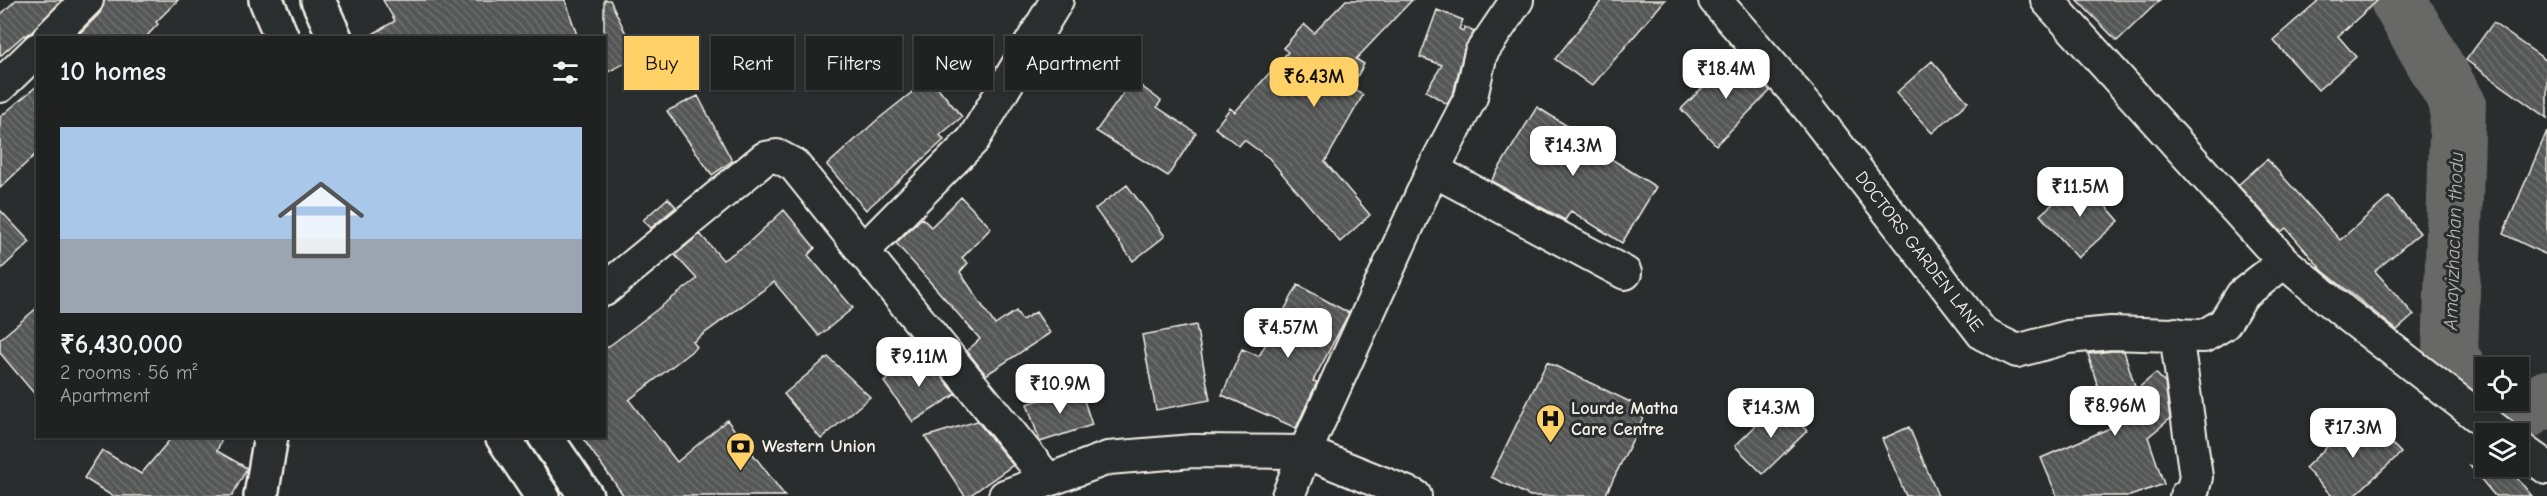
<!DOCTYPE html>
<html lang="en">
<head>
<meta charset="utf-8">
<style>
	:root { --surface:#202222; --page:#2d2f2f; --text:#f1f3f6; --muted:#a2a4a5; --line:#3d3f40; --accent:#ffd166 }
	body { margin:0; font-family:"Comic Neue",sans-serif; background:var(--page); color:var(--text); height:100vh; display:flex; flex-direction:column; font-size:22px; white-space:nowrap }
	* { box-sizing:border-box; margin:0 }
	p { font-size:20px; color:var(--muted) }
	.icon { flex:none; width:33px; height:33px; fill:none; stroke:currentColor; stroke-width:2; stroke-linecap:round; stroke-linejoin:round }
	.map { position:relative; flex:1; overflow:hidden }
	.side { position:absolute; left:36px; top:36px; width:570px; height:402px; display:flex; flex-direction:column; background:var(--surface); border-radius:0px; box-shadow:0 2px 4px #0004,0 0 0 2px var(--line) }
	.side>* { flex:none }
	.hud { position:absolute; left:624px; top:36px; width:570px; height:54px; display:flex; gap:12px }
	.controls { position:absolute; left:2475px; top:357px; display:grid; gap:12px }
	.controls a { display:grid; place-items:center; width:54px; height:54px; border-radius:0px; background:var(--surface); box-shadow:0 2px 4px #0004,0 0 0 2px var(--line); font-size:30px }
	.price { position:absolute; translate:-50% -51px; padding:0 14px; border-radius:12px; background:#fff; color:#222; font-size:20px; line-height:39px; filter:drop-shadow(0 2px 3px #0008) }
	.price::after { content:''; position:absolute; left:50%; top:36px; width:18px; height:14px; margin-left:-9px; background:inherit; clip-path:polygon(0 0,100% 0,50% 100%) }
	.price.current { background:var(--accent); color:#111 }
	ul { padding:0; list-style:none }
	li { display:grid; align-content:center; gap:12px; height:318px; padding:0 24px }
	li span { display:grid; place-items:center; height:186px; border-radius:0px; color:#555 }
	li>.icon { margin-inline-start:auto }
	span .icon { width:108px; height:108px; fill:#fffc; stroke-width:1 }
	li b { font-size:26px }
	h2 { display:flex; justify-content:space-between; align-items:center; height:72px; padding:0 24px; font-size:26px }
	.tag { padding:0 21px; border-radius:0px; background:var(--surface); box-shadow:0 2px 4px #0004,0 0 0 2px var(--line); font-size:21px; line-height:54px }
	.tag.current { background:var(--accent); color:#111 }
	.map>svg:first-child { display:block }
</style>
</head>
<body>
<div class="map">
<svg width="2547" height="496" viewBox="0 0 2547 496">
	<defs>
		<pattern id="building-back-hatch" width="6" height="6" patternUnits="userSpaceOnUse" patternTransform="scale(1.5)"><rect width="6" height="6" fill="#555756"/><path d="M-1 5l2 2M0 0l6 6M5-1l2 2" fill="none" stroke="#6e706e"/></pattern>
	</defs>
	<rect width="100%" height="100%" fill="#2a2d2e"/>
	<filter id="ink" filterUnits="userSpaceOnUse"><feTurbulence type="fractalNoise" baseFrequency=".0167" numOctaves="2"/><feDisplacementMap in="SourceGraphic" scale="12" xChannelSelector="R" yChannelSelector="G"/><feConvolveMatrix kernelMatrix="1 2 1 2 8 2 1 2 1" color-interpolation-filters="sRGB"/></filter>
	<g filter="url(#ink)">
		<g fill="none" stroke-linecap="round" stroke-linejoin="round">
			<path stroke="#676866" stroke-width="56" d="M 2398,0 L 2458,104 L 2450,356 L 2500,427 L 2547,398"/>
		</g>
		<path fill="url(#building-back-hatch)" stroke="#f4f1e8" stroke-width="1.5" d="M 16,0 L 62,0 L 32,32 L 25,36 L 24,35 L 0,56 L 0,15 Z
			M 104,0 L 178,0 L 156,22 L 158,24 L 145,38 L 75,38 L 100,13 Z
			M 383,0 L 565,0 L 578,38 L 366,38 L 395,21 Z
			M 604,0 L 610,0 L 637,57 L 604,74 Z
			M 1346,0 L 1412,0 L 1356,59 L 1364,64 L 1351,88 L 1363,95 L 1325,162 L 1370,215 L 1340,242 L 1269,158 L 1244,140 L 1239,146 L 1215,128 L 1230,108 L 1235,112 L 1288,52 L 1283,48 L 1304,24 L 1314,33 Z
			M 1602,0 L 1665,0 L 1592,86 L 1555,59 Z
			M 2077,0 L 2160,0 L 2117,41 Z
			M 2319,0 L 2378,0 L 2338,36 L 2356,57 L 2318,90 L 2273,40 Z
			M 1437,10 L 1463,20 L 1459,29 L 1463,31 L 1465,27 L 1474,32 L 1464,49 L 1454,91 L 1447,104 L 1426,91 L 1442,65 L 1420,57 Z
			M 2493,23 L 2547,61 L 2547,118 L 2466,60 Z
			M 1737,54 L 1770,91 L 1716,145 L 1681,109 Z
			M 1932,61 L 1968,102 L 1932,133 L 1896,93 Z
			M 930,78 L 962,117 L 940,135 L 944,140 L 866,210 L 827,165 L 877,120 Z
			M 1133,80 L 1161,101 L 1157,107 L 1196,133 L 1168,176 L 1096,131 Z
			M 38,85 L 38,152 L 0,188 L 0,117 Z
			M 698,96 L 732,161 L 712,175 L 667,111 Z
			M 1537,107 L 1599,146 L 1597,150 L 1656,187 L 1622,243 L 1571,211 L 1565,220 L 1491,181 Z
			M 2547,131 L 2547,255 L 2503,234 Z
			M 2267,159 L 2340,240 L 2389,197 L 2420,233 L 2375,271 L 2414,315 L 2397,330 L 2323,271 L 2286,228 L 2281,232 L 2238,185 Z
			M 2082,178 L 2119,221 L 2078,258 L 2040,215 Z
			M 1127,185 L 1165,236 L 1133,261 L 1095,209 Z
			M 961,197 L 991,228 L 962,258 L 968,263 L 960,272 L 995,325 L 1016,311 L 1022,320 L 1036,312 L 1050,333 L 986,375 L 967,351 L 980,339 L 896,243 L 922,218 L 931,227 Z
			M 668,198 L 676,207 L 651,228 L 643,220 Z
			M 0,210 L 30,242 L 0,270 Z
			M 784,210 L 815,248 L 808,255 L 853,308 L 819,336 L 774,282 L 693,342 L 697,347 L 629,400 L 677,462 L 727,420 L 785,496 L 624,496 L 581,436 L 604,436 L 604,350 L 697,279 L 675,255 L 700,234 L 723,260 L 747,244 Z
			M 1298,285 L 1349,313 L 1313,381 L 1317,382 L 1296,428 L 1222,395 L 1242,349 L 1259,356 Z
			M 38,307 L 38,398 L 0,353 L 0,339 Z
			M 1196,325 L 1210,400 L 1156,410 L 1142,335 Z
			M 2112,351 L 2124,351 L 2136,390 L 2156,373 L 2165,383 L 2170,419 L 2148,437 L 2164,484 L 2130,496 L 2057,496 L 2041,458 L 2110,428 L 2088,354 Z
			M 921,352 L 956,394 L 913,422 L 884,382 Z
			M 828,357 L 870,397 L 821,439 L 784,394 Z
			M 1547,362 L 1647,410 L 1605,496 L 1530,496 L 1491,477 Z
			M 1080,388 L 1092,425 L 1040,442 L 1027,404 Z
			M 1779,403 L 1807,431 L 1763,474 L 1735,446 Z
			M 2362,413 L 2401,453 L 2354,496 L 2332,496 L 2305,468 Z
			M 977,421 L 1013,465 L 969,496 L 965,496 L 925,437 Z
			M 1909,427 L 1938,496 L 1906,496 L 1882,439 Z
			M 173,436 L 223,436 L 217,451 L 247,468 L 232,496 L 112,496 L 84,478 L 102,450 L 141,474 Z
			M 2470,466 L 2507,466 L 2532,496 L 2495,496 Z"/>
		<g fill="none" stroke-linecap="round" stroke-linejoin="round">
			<defs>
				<g id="street">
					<path id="s1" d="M 1715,0 L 1808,107 L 1983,334 L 2017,351 L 2068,337 L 2111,333 L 2204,336 L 2224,324 L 2242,295 L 2284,262 L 2345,313 L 2501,434"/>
					<path d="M 2047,0 L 2284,262"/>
					<path d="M 49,38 L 87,0"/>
					<path d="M 0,86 L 38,49"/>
					<path d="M 1433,170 L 1625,273"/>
					<path d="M 863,251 L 1048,480"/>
					<path d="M 604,290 L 765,158 L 777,156 L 794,165 L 863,251 L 973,140 L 1057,0"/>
					<path d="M 2176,334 L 2196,477 L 2192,492 L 2186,496"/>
					<path d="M 2518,447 L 2547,468"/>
					<path d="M 1005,496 L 1108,458 L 1193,451 L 1305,452 L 1415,496"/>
					<path d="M 1288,496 L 1305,452 L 1433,170 L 1471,97 L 1481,53 L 1517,0"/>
				</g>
				<path id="secondary" d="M 261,496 L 271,436"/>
				<path id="primary" d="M 266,0 L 282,38
					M 318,0 L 335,38
					M 502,436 L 542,496
					M 545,436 L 586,496"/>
			</defs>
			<use href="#street" stroke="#f4f1e8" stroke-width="36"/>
			<use href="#secondary" stroke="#f4f1e8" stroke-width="38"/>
			<use href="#primary" stroke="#f4f1e8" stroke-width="38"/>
			<use href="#street" stroke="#2a2d2e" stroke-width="32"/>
			<use href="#secondary" stroke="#2a2d2e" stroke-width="33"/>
			<use href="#primary" stroke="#2a2d2e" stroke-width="33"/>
		</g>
	</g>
	<defs>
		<symbol id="hospital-pin" viewBox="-11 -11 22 30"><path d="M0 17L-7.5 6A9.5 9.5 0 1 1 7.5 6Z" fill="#ffd166" stroke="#2a2d2e"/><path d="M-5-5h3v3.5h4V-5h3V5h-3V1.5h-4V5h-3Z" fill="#111"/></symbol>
		<symbol id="bank-pin" viewBox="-11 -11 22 30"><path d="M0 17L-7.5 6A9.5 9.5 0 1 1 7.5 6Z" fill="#ffd166" stroke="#2a2d2e"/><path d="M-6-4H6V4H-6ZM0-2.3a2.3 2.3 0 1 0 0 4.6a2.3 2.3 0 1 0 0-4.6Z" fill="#111"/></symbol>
	</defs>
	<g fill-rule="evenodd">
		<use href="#hospital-pin" x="1534" y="402" width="33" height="45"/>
		<use href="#bank-pin" x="724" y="430" width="33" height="45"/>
	</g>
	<g text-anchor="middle" stroke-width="6" stroke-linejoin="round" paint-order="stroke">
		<g font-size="18" fill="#f4f1e8" stroke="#2a2d2e">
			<text dy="6" stroke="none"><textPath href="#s1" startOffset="324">DOCTORS GARDEN LANE</textPath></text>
		</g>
		<g font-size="18" font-weight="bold" fill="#f4f1e8" stroke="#2a2d2e" text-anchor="start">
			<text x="1571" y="414">Lourde Matha<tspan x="1571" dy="21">Care Centre</tspan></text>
			<text x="762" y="452">Western Union</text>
		</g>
		<g font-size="20" font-style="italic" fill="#b5b3ae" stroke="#2a2d2e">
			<text transform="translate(2453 241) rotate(-88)" y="7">Amayizhachan thodu</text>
		</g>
	</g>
</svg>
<div class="controls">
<a><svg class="icon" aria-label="locate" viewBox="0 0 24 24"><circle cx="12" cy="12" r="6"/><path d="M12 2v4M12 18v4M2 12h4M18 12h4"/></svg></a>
<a><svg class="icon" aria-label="layers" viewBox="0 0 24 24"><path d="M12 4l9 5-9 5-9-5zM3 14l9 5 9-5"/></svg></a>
</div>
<b class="price" style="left:1726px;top:100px">₹18.4M</b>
<b class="price current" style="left:1314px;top:108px">₹6.43M</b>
<b class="price" style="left:1573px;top:177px">₹14.3M</b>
<b class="price" style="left:2080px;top:218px">₹11.5M</b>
<b class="price" style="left:1288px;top:359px">₹4.57M</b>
<b class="price" style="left:919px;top:388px">₹9.11M</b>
<b class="price" style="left:1060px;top:415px">₹10.9M</b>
<b class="price" style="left:2115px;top:437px">₹8.96M</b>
<b class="price" style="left:1771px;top:439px">₹14.3M</b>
<b class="price" style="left:2353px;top:459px">₹17.3M</b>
<div class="hud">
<a class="tag current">Buy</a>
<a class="tag">Rent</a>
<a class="tag">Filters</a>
<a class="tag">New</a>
<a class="tag">Apartment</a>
</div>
<section class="side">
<h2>10 homes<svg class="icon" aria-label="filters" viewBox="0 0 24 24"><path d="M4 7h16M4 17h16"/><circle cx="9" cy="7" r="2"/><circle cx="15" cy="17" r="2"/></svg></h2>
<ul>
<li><span style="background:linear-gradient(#a9c7e8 60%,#9aa5b1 0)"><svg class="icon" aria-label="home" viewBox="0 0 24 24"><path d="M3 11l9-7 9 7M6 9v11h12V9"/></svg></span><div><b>₹6,430,000</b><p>2 rooms · 56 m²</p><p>Apartment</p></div></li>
</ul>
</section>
</div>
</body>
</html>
